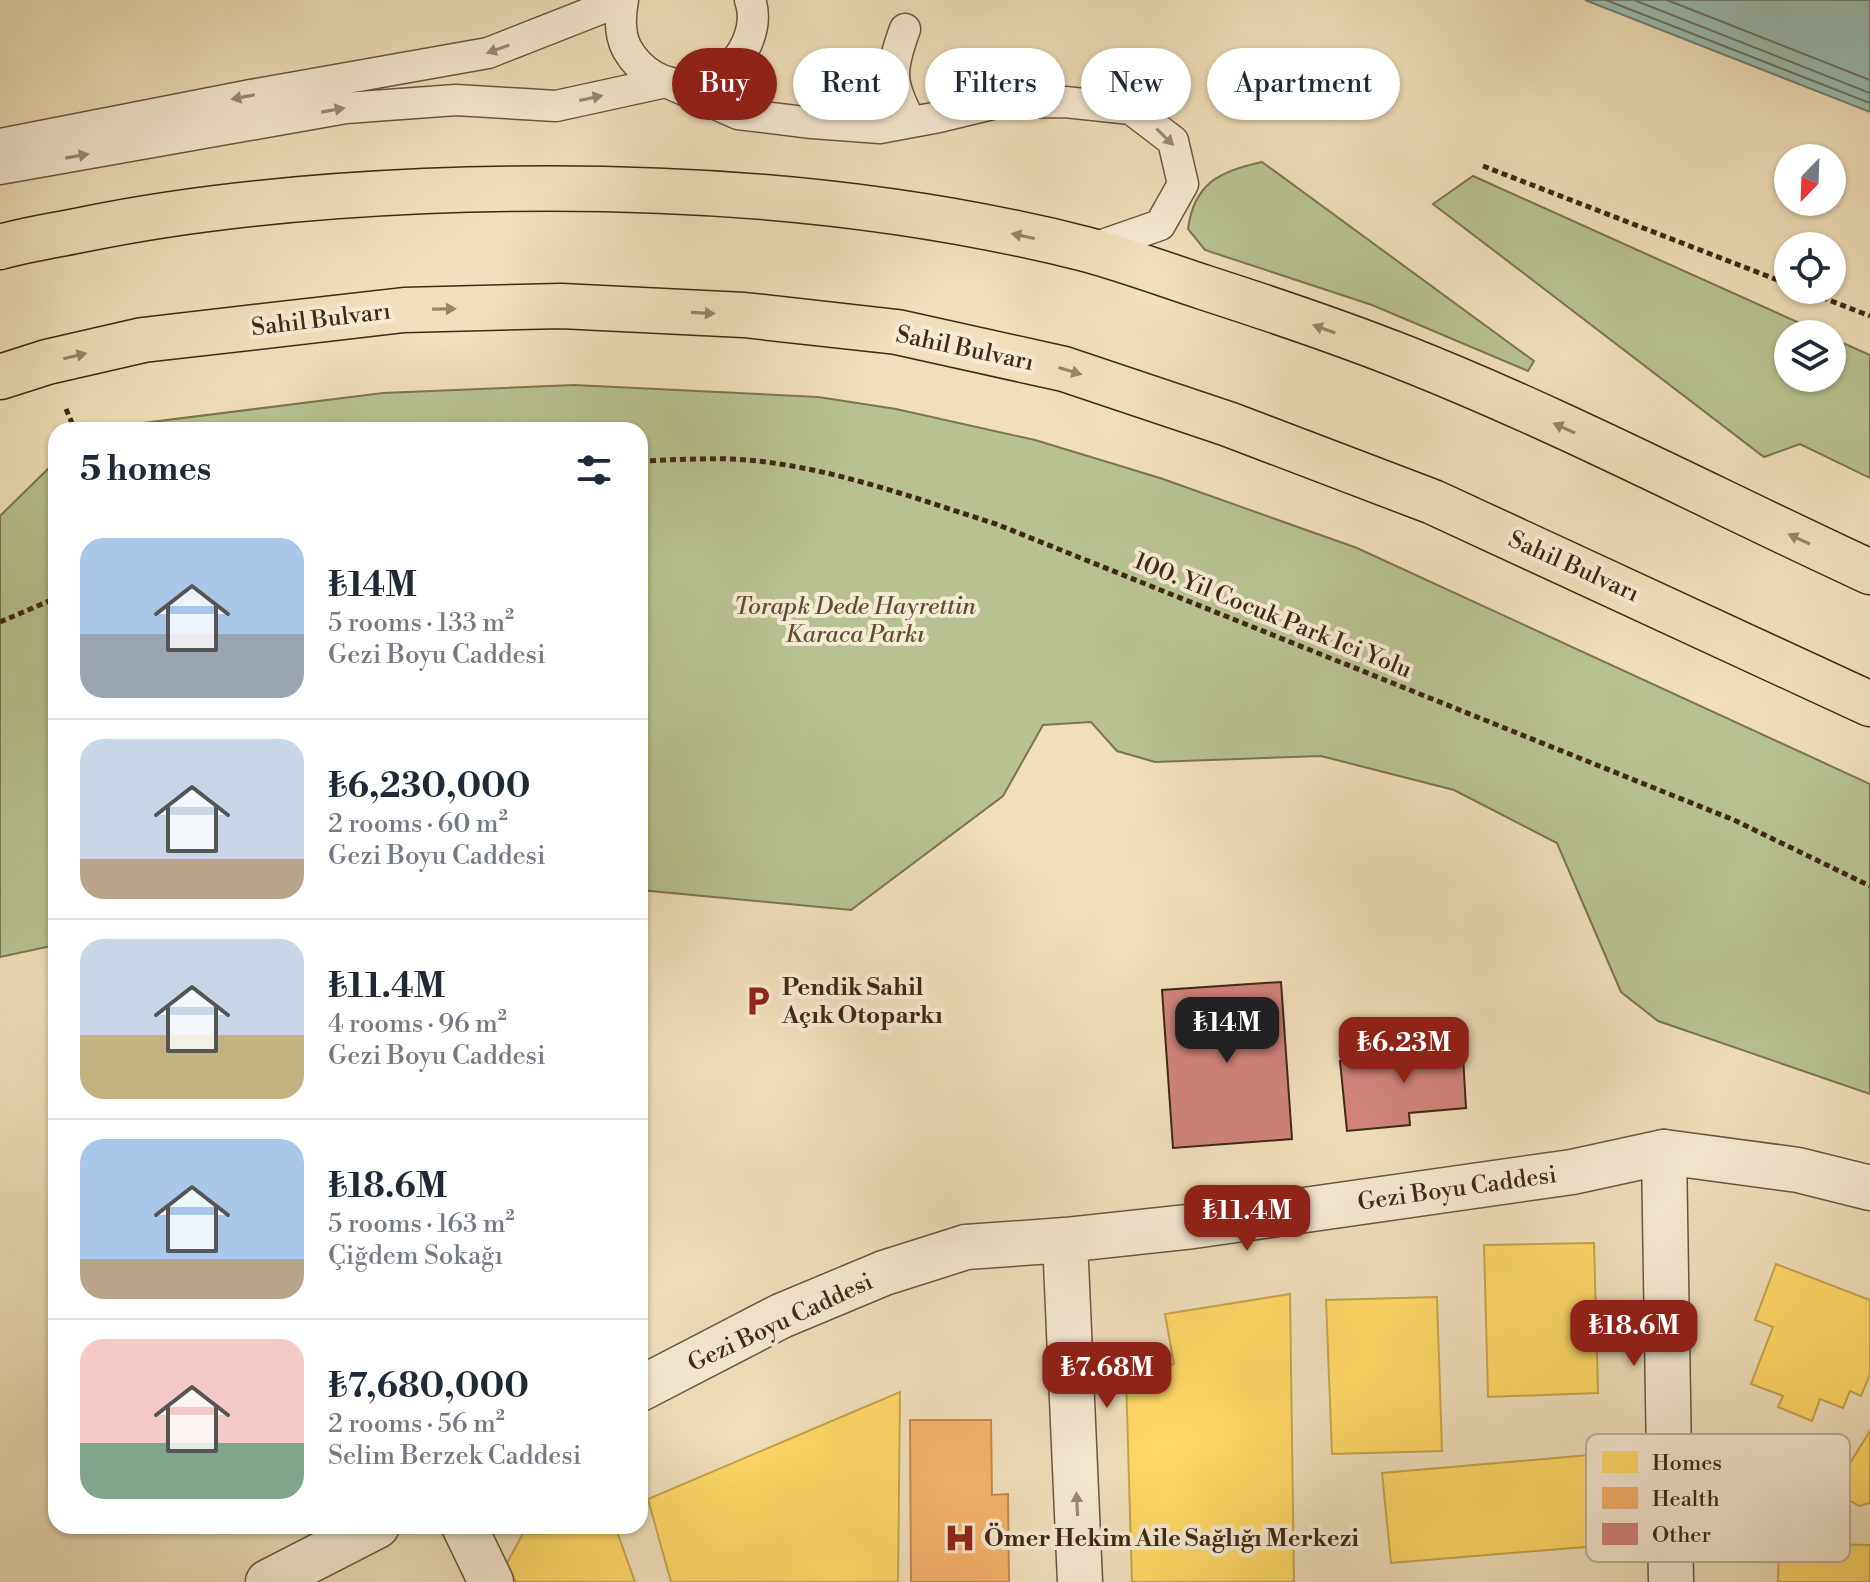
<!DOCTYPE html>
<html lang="en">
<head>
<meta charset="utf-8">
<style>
	:root { --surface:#fff; --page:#f6f6f7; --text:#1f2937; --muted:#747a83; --line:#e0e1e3; --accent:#8f2418 }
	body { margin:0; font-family:"Libre Bodoni",serif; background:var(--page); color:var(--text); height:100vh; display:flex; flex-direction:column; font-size:30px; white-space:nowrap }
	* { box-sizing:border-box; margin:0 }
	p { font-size:26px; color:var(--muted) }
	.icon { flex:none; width:44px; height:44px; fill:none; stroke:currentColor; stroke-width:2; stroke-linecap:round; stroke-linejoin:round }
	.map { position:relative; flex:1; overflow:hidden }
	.panel { position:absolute; left:48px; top:422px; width:600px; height:1112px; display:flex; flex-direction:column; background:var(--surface); border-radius:24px; box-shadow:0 2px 6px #0004 }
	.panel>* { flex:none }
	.hud { position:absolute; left:672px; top:48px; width:760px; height:72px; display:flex; gap:16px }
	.needle { width:52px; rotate:203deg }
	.buttons { position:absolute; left:1774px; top:144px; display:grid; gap:16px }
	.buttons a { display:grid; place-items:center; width:72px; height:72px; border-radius:50%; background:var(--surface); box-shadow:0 2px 6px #0004; font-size:40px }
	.price { position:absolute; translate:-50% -68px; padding:0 18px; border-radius:16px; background:var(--accent); color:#fff; font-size:26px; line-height:52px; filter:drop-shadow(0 2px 4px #0008) }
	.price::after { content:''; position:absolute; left:50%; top:48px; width:24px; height:18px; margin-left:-12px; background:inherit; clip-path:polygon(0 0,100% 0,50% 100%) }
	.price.on { background:#222; color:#fff }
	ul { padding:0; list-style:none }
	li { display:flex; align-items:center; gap:24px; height:200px; padding:0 32px }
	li+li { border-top:2px solid var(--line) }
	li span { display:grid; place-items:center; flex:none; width:224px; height:160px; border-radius:24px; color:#555 }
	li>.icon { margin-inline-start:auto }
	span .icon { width:96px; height:96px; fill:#fffc; stroke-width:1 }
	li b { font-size:34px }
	h2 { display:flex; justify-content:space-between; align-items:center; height:96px; padding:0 32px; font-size:34px }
	.tag { padding:0 28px; border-radius:36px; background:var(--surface); box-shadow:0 2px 6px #0004; font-size:28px; line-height:72px }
	.tag.on { background:var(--accent); color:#fff }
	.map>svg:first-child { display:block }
</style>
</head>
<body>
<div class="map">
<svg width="1870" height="1582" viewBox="0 0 1870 1582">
	<rect width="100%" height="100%" fill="#f0dfba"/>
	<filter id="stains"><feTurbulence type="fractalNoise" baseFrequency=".0025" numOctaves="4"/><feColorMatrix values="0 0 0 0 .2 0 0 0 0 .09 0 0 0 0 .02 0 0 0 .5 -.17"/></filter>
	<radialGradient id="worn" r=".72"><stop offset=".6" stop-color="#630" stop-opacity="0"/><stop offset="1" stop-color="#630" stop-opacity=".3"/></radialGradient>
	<path fill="#b8c291" stroke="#7c7552" stroke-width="2" d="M 1262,162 L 1534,361 L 1528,371 L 1372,305 L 1205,250 L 1188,229 C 1194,183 1220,171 1262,162 Z
		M 1473,176 L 1824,334 L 1788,334 L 1788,378 L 1832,378 L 1832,338 L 1870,355 L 1870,478 L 1800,444 L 1764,457 L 1433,204 Z
		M 574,385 L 818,397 L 896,409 L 1035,440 L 1160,478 L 1357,548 L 1870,784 L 1870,1094 L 1658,1021 L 1621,992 L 1557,843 L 1454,790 L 1321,756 L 1155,762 L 1117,751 L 1091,722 L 1043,725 L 1003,796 L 851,910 L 640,890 L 640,430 L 87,430 L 383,393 Z
		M 56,461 L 56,945 L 0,957 L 0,516 Z"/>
	<path fill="#9abcb1" stroke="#768172" stroke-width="2" d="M 1585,0 L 1870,0 L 1870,112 Z"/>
	<path fill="#ffd966" stroke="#c6a44d" stroke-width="2" d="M 1594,1243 L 1598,1393 L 1488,1397 L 1484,1245 Z
		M 1776,1264 L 1870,1300 L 1870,1374 L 1861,1396 L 1850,1391 L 1843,1408 L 1820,1399 L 1812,1421 L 1778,1407 L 1783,1396 L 1751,1384 L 1773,1327 L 1755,1320 Z
		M 1290,1294 L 1294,1582 L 1132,1582 L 1126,1377 L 1174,1364 L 1165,1314 Z
		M 1437,1297 L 1442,1451 L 1332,1454 L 1326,1300 Z
		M 900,1392 L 898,1582 L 671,1582 L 648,1499 Z
		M 1870,1431 L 1870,1503 L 1859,1506 L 1833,1490 Z
		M 1589,1455 L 1597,1546 L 1391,1563 L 1382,1473 Z
		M 527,1526 L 615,1526 L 635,1582 L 516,1582 L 507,1563 Z
		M 1779,1543 L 1870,1545 L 1870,1582 L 1778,1582 Z"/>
	<path fill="#f6b26b" stroke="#bf8951" stroke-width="2" d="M 910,1420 L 991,1420 L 992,1495 L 1008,1494 L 1009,1582 L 911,1582 Z"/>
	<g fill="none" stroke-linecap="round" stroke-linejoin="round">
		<path stroke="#6d7262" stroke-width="2" d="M 1606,0 L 1870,103
			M 1634,0 L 1870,93
			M 1667,0 L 1870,80"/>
	</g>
	<path fill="#d1837a" stroke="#402814" stroke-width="2" d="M 1281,982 L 1292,1139 L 1173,1148 L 1162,990 Z
		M 1429,1031 L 1439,1032 L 1450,1039 L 1463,1056 L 1466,1108 L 1409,1113 L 1410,1125 L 1347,1131 L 1340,1061 L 1405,1058 L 1417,1039 Z"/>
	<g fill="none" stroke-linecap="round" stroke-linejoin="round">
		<defs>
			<path id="service" d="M 623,0 C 620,16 619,34 627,49 C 656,100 724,94 747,43 C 753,29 755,14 750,0
				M 905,29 C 890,70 889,83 911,122
				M 0,144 L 251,95 L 488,53 L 623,0
				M 0,169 L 346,108 L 456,100 L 556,106 L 666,82 L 738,114 L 812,123 L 880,128 L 939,117 L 997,103 L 1065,102 L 1131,109 L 1173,141 L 1183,184 L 1160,225 L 1088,250"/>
			<path id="minor" d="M 1664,1152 L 1671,1582
				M 464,1526 L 491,1582"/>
			<path id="tertiary" d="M 1065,1240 L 1080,1582
				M 640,1389 L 781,1316 L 884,1273 L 966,1247 L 1065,1240 L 1186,1227 L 1572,1172 L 1664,1152 L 1798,1170 L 1870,1188
				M 268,1582 L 377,1526"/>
			<path id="trunk" d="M 0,247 C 28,239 57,235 86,229 C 198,206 311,196 425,191 C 646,182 871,195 1085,249 C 1126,260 1166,275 1206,288 C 1271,309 1336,331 1400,356 C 1560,419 1714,500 1870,572
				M 0,377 L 47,362 L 143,340 L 404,310 L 561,306 L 744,315 L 897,332 L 1064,369 L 1228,424 L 1433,502 L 1870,704"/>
		</defs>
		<use href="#service" stroke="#6c563e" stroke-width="33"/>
		<use href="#minor" stroke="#6c563e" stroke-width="47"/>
		<use href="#tertiary" stroke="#6c563e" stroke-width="47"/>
		<use href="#trunk" stroke="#402814" stroke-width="47"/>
		<path stroke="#402814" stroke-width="5" stroke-dasharray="6 4" stroke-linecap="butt" d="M 1483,166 L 1788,284
			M 1803,290 L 1870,316
			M 66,409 L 75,430
			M 640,461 C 671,460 702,458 733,459 C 823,464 911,497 996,524 L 1734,820 L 1870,886
			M 0,622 L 56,598"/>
		<use href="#service" stroke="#f5ead2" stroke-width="30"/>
		<use href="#minor" stroke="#f5ead2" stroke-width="44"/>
		<use href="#tertiary" stroke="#f5ead2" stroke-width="44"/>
		<use href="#trunk" stroke="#f0dfba" stroke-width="44"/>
	</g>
	<defs><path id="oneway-solid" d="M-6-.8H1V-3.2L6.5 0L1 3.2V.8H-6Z" transform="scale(2)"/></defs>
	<g fill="#9a8973">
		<use href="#oneway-solid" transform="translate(498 49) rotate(160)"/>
		<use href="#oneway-solid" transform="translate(243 97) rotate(169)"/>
		<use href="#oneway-solid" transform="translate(591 98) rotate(-12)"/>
		<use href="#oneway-solid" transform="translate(333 110) rotate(-10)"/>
		<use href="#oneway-solid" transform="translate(1165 137) rotate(44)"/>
		<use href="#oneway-solid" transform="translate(77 156) rotate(-10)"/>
		<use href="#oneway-solid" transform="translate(1077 1504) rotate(-93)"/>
	</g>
	<g fill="#988467">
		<use href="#oneway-solid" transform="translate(1023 236) rotate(-168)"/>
		<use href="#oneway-solid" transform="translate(444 309) rotate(-1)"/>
		<use href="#oneway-solid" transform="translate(703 313) rotate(3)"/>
		<use href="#oneway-solid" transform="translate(1324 329) rotate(-160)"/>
		<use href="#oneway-solid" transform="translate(75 356) rotate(-13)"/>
		<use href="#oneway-solid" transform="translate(1070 371) rotate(17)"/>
		<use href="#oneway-solid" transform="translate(1564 428) rotate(-156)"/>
		<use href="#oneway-solid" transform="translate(1799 539) rotate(-155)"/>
	</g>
	<defs>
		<symbol id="parking-bare" viewBox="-9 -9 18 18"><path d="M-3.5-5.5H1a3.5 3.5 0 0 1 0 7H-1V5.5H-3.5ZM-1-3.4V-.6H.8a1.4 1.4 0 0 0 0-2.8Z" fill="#8f2418" stroke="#f5ead2" stroke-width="2.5" paint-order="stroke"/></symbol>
		<symbol id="hospital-bare" viewBox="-9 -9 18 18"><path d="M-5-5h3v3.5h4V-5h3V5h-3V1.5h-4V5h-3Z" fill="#8f2418" stroke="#f5ead2" stroke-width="2.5" paint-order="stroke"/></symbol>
	</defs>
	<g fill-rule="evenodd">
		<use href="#parking-bare" x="736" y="979" width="44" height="44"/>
		<use href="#hospital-bare" x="938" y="1516" width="44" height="44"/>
	</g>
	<g text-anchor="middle" stroke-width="8" stroke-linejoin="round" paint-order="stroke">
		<g font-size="24" fill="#402814" stroke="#f5ead2">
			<text transform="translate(321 319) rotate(-7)" y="8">Sahil Bulvarı</text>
			<text transform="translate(965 348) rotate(12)" y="8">Sahil Bulvarı</text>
			<text transform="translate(1574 566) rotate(24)" y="8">Sahil Bulvarı</text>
			<text transform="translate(1273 615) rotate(22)" y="8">100. Yil Cocuk Park Ici Yolu</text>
			<text transform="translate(1457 1188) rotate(-8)" y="8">Gezi Boyu Caddesi</text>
			<text transform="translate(780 1322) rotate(-25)" y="8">Gezi Boyu Caddesi</text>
		</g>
		<g font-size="24" font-style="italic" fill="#5e4e33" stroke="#f5ead2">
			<text x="855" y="614">Torapk Dede Hayrettin<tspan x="855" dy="28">Karaca Parkı</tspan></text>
		</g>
		<g font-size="24" font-weight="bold" fill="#402814" stroke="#f5ead2" text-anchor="start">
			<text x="782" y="995">Pendik Sahil<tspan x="782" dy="28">Açık Otoparkı</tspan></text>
			<text x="984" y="1546">Ömer Hekim Aile Sağlığı Merkezi</text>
		</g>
	</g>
	<rect x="1586" y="1434" width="264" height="128" rx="12" fill="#f5ead2" stroke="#bfb099" stroke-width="2"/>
	<rect x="1602" y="1451" width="36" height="22" fill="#ffd966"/>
	<rect x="1602" y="1487" width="36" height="22" fill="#f6b26b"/>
	<rect x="1602" y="1523" width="36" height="22" fill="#d1837a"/>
	<g font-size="22" fill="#402814">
		<text x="1652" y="1470">Homes</text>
		<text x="1652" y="1506">Health</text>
		<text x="1652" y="1542">Other</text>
	</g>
	<rect width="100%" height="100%" filter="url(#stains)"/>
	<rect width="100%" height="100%" fill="url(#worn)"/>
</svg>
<div class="buttons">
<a><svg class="needle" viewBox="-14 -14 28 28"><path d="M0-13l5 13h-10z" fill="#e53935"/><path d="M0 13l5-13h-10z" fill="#747a83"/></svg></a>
<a><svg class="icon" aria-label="locate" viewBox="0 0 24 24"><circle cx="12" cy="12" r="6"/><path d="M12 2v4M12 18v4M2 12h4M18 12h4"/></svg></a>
<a><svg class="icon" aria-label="layers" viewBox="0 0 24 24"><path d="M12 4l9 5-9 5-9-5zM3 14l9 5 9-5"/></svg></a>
</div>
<b class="price on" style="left:1227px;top:1065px">₺14M</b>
<b class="price" style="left:1404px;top:1085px">₺6.23M</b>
<b class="price" style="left:1247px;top:1253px">₺11.4M</b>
<b class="price" style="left:1634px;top:1368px">₺18.6M</b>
<b class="price" style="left:1107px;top:1410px">₺7.68M</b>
<div class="hud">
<a class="tag on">Buy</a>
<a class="tag">Rent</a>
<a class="tag">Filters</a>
<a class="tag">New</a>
<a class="tag">Apartment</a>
</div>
<section class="panel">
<h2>5 homes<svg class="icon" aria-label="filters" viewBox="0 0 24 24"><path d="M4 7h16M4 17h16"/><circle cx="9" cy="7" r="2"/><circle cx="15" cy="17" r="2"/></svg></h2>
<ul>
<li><span style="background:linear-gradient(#a9c7e8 60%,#9aa5b1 0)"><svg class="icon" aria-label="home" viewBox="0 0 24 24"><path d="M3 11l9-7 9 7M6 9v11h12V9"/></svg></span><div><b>₺14M</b><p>5 rooms · 133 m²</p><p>Gezi Boyu Caddesi</p></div></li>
<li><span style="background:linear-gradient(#c9d6e8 75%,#b9a48a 0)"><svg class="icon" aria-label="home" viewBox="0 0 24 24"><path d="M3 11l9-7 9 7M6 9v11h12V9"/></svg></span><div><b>₺6,230,000</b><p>2 rooms · 60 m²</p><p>Gezi Boyu Caddesi</p></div></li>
<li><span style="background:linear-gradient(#c9d6e8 60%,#c2b280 0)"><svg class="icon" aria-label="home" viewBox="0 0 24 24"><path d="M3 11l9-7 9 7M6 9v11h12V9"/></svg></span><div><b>₺11.4M</b><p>4 rooms · 96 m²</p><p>Gezi Boyu Caddesi</p></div></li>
<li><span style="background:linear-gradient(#a9c7e8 75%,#b9a48a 0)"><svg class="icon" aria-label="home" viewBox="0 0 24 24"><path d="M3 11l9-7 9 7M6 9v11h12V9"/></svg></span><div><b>₺18.6M</b><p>5 rooms · 163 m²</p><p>Çiğdem Sokağı</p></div></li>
<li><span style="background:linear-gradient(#f6c9c9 65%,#7fa58c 0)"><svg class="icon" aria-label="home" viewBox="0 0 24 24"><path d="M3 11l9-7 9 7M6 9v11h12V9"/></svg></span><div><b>₺7,680,000</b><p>2 rooms · 56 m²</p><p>Selim Berzek Caddesi</p></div></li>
</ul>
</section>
</div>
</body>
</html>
